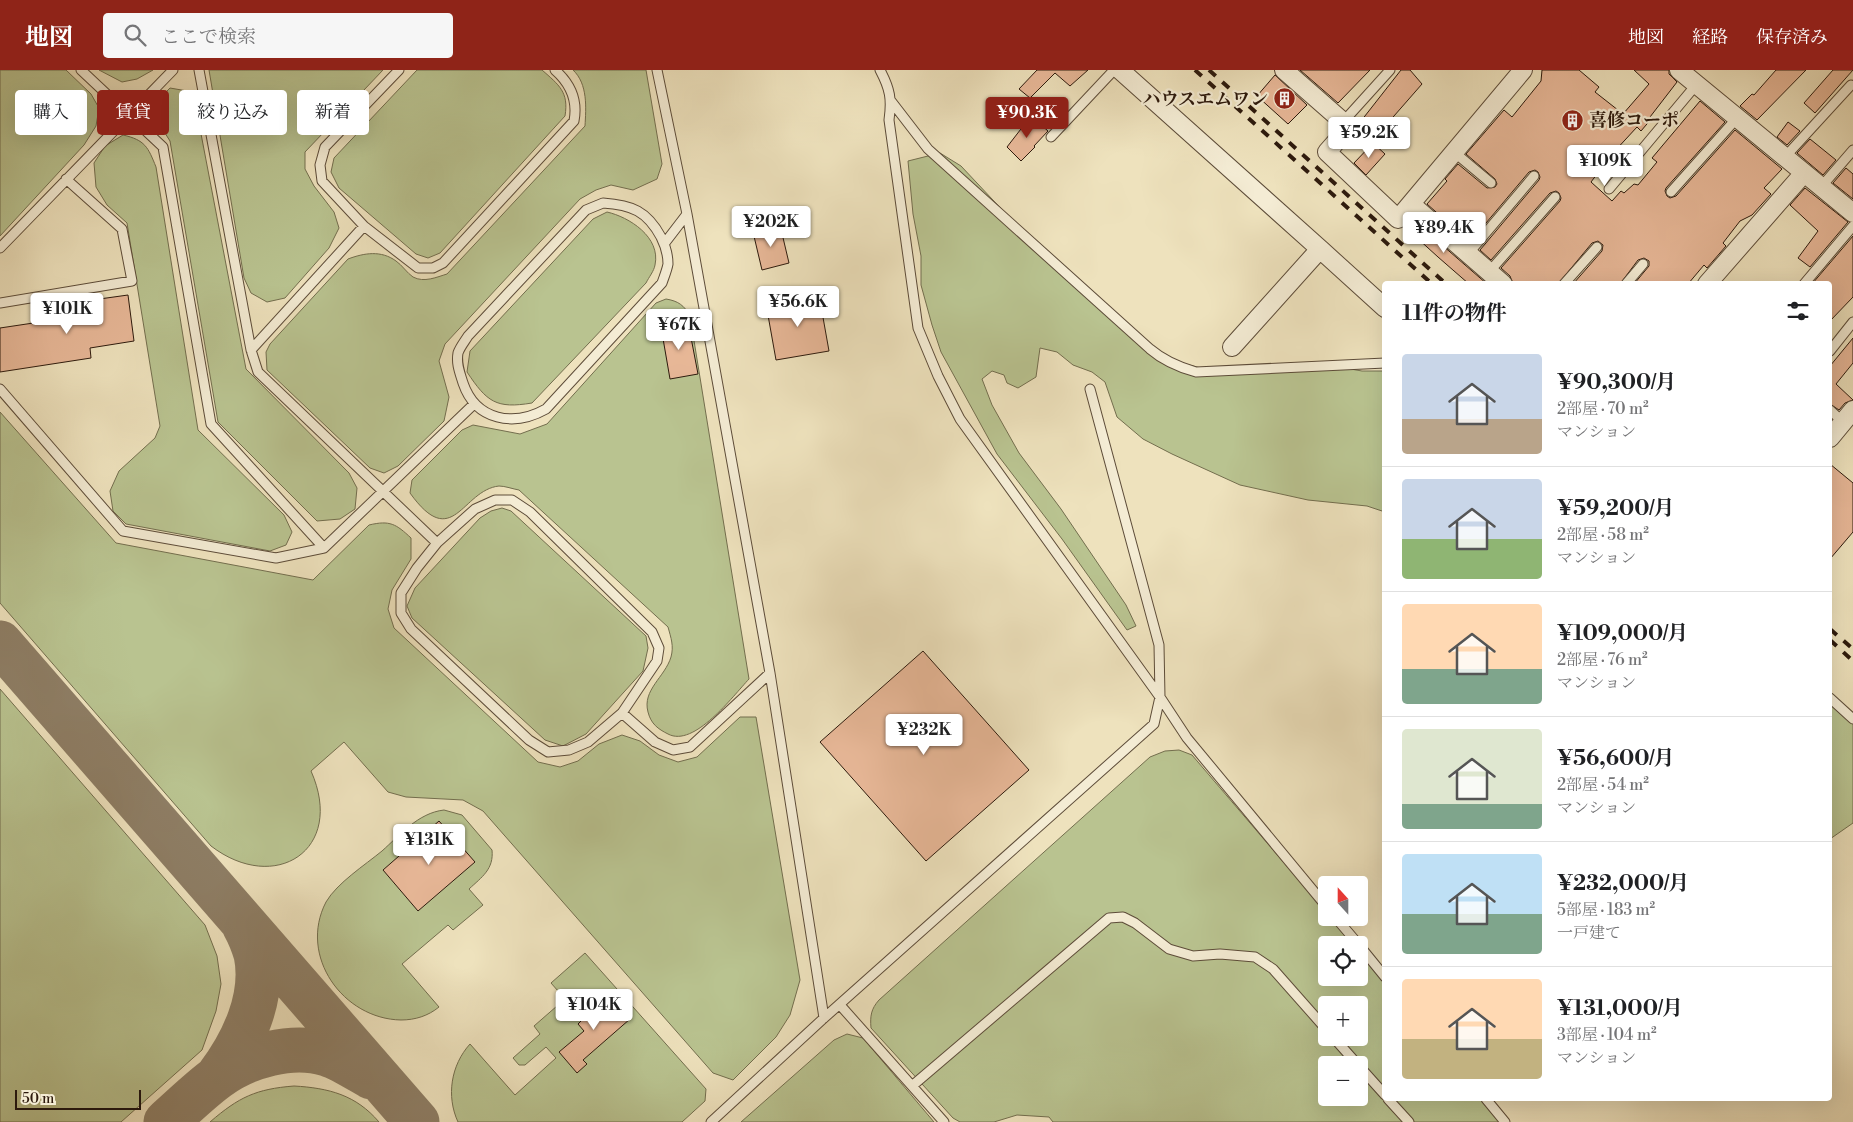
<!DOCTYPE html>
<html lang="ja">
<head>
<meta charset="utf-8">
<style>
	:root { --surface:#fff; --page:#f6f6f6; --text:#202124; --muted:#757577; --line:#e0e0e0; --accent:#8f2418 }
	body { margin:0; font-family:"Libre Bodoni","Noto Serif JP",serif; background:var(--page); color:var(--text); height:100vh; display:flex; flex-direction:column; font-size:19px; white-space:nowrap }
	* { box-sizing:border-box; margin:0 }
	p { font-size:16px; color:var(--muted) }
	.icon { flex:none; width:28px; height:28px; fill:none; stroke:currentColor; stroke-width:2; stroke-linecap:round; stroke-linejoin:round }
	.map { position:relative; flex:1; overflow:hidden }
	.details { position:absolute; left:1382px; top:211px; width:450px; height:820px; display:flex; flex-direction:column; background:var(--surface); border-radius:5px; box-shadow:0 5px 20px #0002 }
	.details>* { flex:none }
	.guide { position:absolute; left:15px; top:20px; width:475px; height:45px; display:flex; gap:10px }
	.needle { width:32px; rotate:339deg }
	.fabs { position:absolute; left:1318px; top:806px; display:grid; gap:10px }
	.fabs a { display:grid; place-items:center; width:50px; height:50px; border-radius:5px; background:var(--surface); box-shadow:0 5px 20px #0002; font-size:25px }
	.scale { position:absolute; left:15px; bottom:12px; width:126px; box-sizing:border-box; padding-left:5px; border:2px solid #2d1a0d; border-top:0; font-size:14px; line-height:18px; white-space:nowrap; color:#2d1a0d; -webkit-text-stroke:4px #f4ecd4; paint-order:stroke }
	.price { position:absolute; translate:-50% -42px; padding:0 11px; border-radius:5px; background:#fff; color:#222; font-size:16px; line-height:32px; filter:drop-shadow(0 1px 2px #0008) }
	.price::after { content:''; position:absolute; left:50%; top:30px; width:15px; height:11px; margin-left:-8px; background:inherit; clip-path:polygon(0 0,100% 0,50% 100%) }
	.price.selected { background:var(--accent); color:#fff }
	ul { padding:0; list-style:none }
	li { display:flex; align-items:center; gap:15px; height:125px; padding:0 20px }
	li+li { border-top:1px solid var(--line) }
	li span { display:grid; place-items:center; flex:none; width:140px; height:100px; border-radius:5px; color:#555 }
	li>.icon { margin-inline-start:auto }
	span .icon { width:60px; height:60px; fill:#fffc; stroke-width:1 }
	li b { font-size:21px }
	h2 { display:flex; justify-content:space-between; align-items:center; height:60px; padding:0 20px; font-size:21px }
	.chip { padding:0 18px; border-radius:5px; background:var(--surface); box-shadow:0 5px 20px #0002; font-size:18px; line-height:45px }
	.chip.selected { background:var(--accent); color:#fff }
	header { display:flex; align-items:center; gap:30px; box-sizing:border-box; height:70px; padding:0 25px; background:var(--accent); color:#fff }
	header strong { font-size:24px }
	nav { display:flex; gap:28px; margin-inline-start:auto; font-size:18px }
	.search { width:350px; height:45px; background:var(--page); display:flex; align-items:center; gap:12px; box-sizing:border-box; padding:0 18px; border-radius:5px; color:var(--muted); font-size:19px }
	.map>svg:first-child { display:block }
</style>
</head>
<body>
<header>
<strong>地図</strong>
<div class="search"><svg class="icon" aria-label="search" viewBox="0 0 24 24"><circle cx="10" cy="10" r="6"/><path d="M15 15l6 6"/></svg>ここで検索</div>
<nav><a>地図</a><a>経路</a><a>保存済み</a></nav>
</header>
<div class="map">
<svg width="1853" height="1052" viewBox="0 0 1853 1052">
	<rect width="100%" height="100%" fill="#eee2bd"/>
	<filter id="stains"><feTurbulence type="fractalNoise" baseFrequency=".004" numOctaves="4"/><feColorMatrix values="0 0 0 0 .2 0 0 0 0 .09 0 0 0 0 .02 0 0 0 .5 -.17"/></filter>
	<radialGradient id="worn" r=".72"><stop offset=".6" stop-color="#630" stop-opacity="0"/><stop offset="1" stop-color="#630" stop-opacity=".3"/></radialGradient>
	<path fill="#b9c390" stroke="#736e4e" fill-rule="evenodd" d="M 0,0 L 66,0 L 91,24 L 99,38 L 96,56 L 84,75 L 0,166 Z
		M 99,0 L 153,0 L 137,9 L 122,12 Z
		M 209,0 L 383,0 L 305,82 L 305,99 L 314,116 L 334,142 L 339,158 L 329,178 L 285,228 L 267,232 L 251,223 L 244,208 Z
		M 417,0 L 542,0 C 559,15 569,22 565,46 L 440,183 L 428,188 L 416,184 L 339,118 L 331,102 L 334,88 Z
		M 573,0 L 646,0 L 662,94 L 657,109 L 633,120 L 611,115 L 596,120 L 580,129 L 445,274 L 439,291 L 449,327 L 444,351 L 398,396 L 384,403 L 370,398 L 267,300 L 266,282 L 270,274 L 348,189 C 364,183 381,180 396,191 C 402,195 407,203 413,207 C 424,213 437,207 447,204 L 585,56 C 586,38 588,14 573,0 Z
		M 170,18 L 193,22 L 246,299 L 349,403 L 357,418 L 355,439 L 340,449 L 317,451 L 218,352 L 170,71 C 156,49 149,38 170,18 Z
		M 123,65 C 145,70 148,77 156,97 L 198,360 L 284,445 L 292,462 L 286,475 L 270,481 L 126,454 L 113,441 L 110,421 L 119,401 L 155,368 L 160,356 L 127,153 L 107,135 L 96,117 L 94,93 L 105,76 Z
		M 940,83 L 961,96 L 1039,179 L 1161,288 L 1213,301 L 1333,296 L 1362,301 L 1385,301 L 1385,442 L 1367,436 L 1308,430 L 1240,415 L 1172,384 L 1143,369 L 1117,347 L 1105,312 L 1092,302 L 1073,295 L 1057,282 L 1040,278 L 1036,307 L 1018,318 L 1007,313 L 1004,305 L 992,301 L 982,309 L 992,335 L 1019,383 L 1061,439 L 1126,535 L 1136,556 L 1127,560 L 1062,469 L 997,384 L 941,282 L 932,255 L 921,215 L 921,186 L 913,144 L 908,91 Z
		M 607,142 C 629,147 661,167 655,195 C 654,201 649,207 646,213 L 532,333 C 496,339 487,332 467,302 L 470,281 L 593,149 Z
		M 666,229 C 678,231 684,235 690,246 L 749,609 C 733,626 694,678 668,664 C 658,659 651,654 648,642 C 642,620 665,607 671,587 C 674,576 671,568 668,557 L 519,420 C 513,419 505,416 499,416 C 462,420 453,483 410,423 L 412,410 L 462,360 L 473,355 L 520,364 L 547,354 L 656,233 Z
		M 0,342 L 116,473 L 313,510 L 369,455 C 390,450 396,454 411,468 L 411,489 L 392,520 L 388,539 L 394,558 L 538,692 L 560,697 L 578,691 L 599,674 L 622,665 L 640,671 L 659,685 L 678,692 L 697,687 L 740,647 L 756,647 L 800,910 L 790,945 L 776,967 L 733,1010 L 713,1003 L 483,741 L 463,730 L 406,727 L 388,722 L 344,672 L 311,701 C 346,780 275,825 211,776 L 0,533 Z
		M 502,438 L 511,441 L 646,566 L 648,578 L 643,601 L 586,664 L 563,676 L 545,670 L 412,548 L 407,536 L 415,518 L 480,448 L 491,441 Z
		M 0,619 L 205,855 L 217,886 L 221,914 L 216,941 L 202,980 L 121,1052 L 0,1052 Z
		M 1830,628 L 1853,649 L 1853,753 L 1830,769 Z
		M 1179,680 L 1192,685 L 1326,842 L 1326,848 L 1331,848 L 1355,875 L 1326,875 L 1326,908 L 1359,908 L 1359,880 L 1385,910 L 1385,1029 L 1487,1029 L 1507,1052 L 1053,1052 L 1049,1047 L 1017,1045 L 994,1052 L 960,1052 L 953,1048 L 871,958 C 870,946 871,939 879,930 L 1150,687 L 1165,681 ZM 1326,935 L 1359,935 L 1359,968 L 1326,968 ZM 1326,995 L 1359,995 L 1359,1028 L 1326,1028 Z
		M 444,740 L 462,745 L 492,780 C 494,799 482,807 469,819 L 483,835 L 453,860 L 448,855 L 402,894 L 439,937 C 428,946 415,950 401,950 C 343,949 298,886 326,832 C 337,813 365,795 382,781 C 400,765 418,743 444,740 Z
		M 585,883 L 706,1019 L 705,1031 L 682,1052 L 458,1052 C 446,1026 451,995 470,974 L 515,1025 L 556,988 L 546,977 L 525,995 L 519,995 L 513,988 L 540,964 L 534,956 L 565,929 L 551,913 Z
		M 847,964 L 863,968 L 934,1052 L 741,1052 L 834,970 Z
		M 294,1016 C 329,1018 356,1025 379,1052 L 210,1052 C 239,1027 256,1019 294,1016 Z"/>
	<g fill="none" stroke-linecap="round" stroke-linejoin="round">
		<path stroke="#8e7e65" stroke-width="45" d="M 0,573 L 417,1052
			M 218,1006 C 243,973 265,927 256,884 C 253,874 249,864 244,855
			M 166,1052 C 183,1037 200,1020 218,1007 C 247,986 292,973 327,984 C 342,989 357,999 371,1007"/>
	</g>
	<path fill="#e7b797" stroke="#2d1a0d" d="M 1037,0 L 1088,0 L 1070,16 L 1055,3 L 1030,28 L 1019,19 Z
		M 1300,0 L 1370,0 L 1338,33 Z
		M 1401,0 L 1410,0 L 1422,14 L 1380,62 L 1361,51 Z
		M 1542,0 L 1579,0 L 1599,17 L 1595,22 L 1623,44 L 1649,14 L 1634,0 L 1669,0 L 1669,4 L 1677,12 L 1650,47 L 1652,48 L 1641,61 L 1637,57 L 1613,83 L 1591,112 L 1612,131 L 1621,121 L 1624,123 L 1634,114 L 1638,115 L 1657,92 L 1652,88 L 1700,31 L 1725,52 L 1666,118 L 1665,121 L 1667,126 L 1670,128 L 1676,126 L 1735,60 L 1782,99 L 1764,118 L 1771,124 L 1752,145 L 1740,151 L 1723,173 L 1726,176 L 1707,198 L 1704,195 L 1688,214 L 1634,214 L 1649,196 L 1649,191 L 1644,188 L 1638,190 L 1620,214 L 1573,214 L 1602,181 L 1603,175 L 1598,171 L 1592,173 L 1558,214 L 1513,214 L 1510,206 L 1501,198 L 1560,131 L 1561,128 L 1559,123 L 1556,121 L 1550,123 L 1491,190 L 1480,180 L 1539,110 L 1540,107 L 1538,102 L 1535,100 L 1529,102 L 1470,172 L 1427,134 L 1447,111 L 1445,109 L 1458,94 L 1487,118 L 1495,117 L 1497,114 L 1495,109 L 1466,84 L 1504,40 L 1512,47 L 1541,11 Z
		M 1776,0 L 1806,0 L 1757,50 L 1740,36 L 1752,24 L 1754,25 Z
		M 1833,0 L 1853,0 L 1815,43 L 1804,33 Z
		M 1275,5 L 1307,35 L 1288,54 L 1257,26 Z
		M 1031,46 L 1048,61 L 1034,76 L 1035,77 L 1021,91 L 1007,77 Z
		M 1788,52 L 1800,61 L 1787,75 L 1777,67 Z
		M 1810,69 L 1836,90 L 1823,105 L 1797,83 Z
		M 1373,73 L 1385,84 L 1366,105 L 1354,93 Z
		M 1846,98 L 1853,104 L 1853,129 L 1833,113 Z
		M 1805,118 L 1848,152 L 1810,197 L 1798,188 L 1818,161 L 1790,135 Z
		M 1412,149 L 1487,214 L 1469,214 L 1438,187 L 1405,157 Z
		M 780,155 L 789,193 L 762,200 L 753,162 Z
		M 1853,166 L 1853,227 L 1830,251 L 1830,214 L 1812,214 Z
		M 128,225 L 134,271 L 90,278 L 91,288 L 0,302 L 0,258 L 80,246 L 78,232 Z
		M 819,225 L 829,281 L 776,290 L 766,234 Z
		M 688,252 L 698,304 L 670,309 L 661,257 Z
		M 1853,268 L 1853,293 L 1836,314 L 1853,330 L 1845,333 L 1839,340 L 1830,334 L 1830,296 Z
		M 1830,394 L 1853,413 L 1853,462 L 1830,489 Z
		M 923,581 L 1029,700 L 926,791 L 820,672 Z
		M 439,751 L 475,792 L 418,841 L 383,800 Z
		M 609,926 L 630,949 L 583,990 L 587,994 L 577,1003 L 559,982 L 584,961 L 578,954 L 583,949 L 578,944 L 595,930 L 599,935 Z"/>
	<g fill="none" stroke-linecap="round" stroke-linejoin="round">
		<defs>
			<path id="service" d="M 81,0 L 163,77 L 211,354 L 324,478
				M 199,0 L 251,280 L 258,302 L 437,473
				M 399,0 L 325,77 L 320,95 L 322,111 L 364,156 L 418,198 L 433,198 L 443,193 L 574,51 C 578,30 571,14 555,0
				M 657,0 L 687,144 L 770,603 L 824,948
				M 880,0 C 890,19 892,29 889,50 L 918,258 L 938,306 L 960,349 L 1160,627 L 1187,668 L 1326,836
				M 891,31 L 928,79 L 1150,279 C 1164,291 1178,297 1196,302 L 1385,293
				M 1343,52 L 1390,0
				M 1051,67 L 1114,0
				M 1454,82 L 1491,113
				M 1785,87 L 1851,15
				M 1821,117 L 1853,80
				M 1609,119 L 1696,15
				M 1671,122 L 1737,48
				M 603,133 C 632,135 647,141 661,167 C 665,175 668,185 668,194 C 667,200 664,207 662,213 L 546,339 C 514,357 476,351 463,313 C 460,303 456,294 458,283 C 460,277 465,271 468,266 L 586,140 Z
				M 664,174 L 687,144
				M 0,178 L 173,0
				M 1468,184 L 1534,106
				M 1489,202 L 1555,127
				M 1564,214 L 1597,177
				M 1626,214 L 1643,194
				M 1804,214 L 1853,156
				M 0,233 L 132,211 L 122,159 L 66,109
				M 251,280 L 364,156
				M 1830,281 L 1853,252
				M 0,319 L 123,461 L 276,488 L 324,478 L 474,334
				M 1830,340 L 1843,352
				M 495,430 L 512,430 L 530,442 L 652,562 L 659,578 L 657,591 L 622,643 L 588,672 L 569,680 L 548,682 L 529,670 L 411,559 L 401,543 L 401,523 L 417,498 L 437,473 L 475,439 Z
				M 1830,628 L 1853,649
				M 622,643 L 655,672 L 673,680 L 690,677 L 770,603
				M 1336,848 L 1359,875
				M 1359,875 L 1385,907
				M 840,935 L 944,1052
				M 1334,968 L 1358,995
				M 1359,996 L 1385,1025
				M 912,1016 L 1109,848 L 1123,847 L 1135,853 L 1169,879 L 1193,886 L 1220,884 L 1255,887 L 1273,899 L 1326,959
				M 1388,1029 L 1409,1052
				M 1486,1029 L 1505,1052
				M 711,1052 L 824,948 L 1154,654 L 1160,627 L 1159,575 L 1090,319"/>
			<path id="minor" d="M 1120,0 L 1320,179 L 1232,277
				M 1284,0 L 1349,57 L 1327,82 L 1398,149 L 1523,0
				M 1679,0 L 1853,143
				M 1411,134 L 1503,214
				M 1320,179 L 1385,238
				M 1707,214 L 1804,103
				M 1830,368 L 1853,340"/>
		</defs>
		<use href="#service" stroke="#5d4c39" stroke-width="11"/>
		<use href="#minor" stroke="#5d4c39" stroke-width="20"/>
		<use href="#service" stroke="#f4ecd4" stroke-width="9"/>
		<use href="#minor" stroke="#f4ecd4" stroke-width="18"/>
		<path stroke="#2d1a0d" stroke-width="4" stroke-dasharray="9 9" stroke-linecap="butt" d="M 1195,0 L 1432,214
			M 1209,0 L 1446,214
			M 1830,559 L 1853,579
			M 1830,570 L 1853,591"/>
	</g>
	<defs>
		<symbol id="building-disc" viewBox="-11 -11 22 22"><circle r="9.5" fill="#8f2418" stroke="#f4ecd4"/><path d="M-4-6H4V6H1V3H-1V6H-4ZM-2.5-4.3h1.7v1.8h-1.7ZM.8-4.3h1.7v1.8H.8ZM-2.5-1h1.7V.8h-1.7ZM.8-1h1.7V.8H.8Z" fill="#fff"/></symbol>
	</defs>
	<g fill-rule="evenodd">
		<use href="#building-disc" x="1272" y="16" width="25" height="25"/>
		<use href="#building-disc" x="1560" y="38" width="25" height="25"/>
	</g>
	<g text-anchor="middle" stroke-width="4.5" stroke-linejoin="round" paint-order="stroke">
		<g font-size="18" font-weight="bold" fill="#2d1a0d" stroke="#f4ecd4" text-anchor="end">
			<text x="1268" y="35">ハウスエムワン</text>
			<text x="1589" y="56" text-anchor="start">喜修コーポ</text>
		</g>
	</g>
	<rect width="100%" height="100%" filter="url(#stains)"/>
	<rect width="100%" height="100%" fill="url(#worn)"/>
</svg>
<div class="fabs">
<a><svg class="needle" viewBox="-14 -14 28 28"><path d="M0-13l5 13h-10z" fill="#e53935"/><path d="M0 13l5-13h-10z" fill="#757577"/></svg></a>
<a><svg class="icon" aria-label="locate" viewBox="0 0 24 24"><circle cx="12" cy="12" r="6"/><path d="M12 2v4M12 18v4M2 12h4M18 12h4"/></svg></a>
<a>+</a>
<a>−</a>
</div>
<div class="scale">50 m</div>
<b class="price selected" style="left:1027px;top:69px">¥90.3K</b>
<b class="price" style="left:1369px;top:89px">¥59.2K</b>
<b class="price" style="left:1605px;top:117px">¥109K</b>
<b class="price" style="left:771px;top:178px">¥202K</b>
<b class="price" style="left:1444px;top:184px">¥89.4K</b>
<b class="price" style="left:798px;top:258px">¥56.6K</b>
<b class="price" style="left:67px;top:265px">¥101K</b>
<b class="price" style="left:679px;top:281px">¥67K</b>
<b class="price" style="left:924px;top:686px">¥232K</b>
<b class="price" style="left:429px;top:796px">¥131K</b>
<b class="price" style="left:594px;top:961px">¥104K</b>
<div class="guide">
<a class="chip">購入</a>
<a class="chip selected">賃貸</a>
<a class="chip">絞り込み</a>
<a class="chip">新着</a>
</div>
<section class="details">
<h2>11件の物件<svg class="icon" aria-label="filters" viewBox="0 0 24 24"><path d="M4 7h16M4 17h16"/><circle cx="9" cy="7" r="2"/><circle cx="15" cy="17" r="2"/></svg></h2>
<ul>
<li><span style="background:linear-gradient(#c9d6e8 65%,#b9a48a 0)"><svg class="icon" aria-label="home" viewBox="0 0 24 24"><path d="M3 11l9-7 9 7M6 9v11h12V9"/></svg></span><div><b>¥90,300/月</b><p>2部屋 · 70 m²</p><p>マンション</p></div></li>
<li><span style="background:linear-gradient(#c9d6e8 60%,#8fb573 0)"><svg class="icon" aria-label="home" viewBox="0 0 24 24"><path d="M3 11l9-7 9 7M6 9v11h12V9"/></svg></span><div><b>¥59,200/月</b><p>2部屋 · 58 m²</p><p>マンション</p></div></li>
<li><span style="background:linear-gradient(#ffd9b3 65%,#7fa58c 0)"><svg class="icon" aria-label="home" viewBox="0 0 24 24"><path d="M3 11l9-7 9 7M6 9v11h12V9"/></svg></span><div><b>¥109,000/月</b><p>2部屋 · 76 m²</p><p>マンション</p></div></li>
<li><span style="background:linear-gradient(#dfe7d0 75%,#7fa58c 0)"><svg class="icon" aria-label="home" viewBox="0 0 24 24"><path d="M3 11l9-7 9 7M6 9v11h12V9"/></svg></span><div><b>¥56,600/月</b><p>2部屋 · 54 m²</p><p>マンション</p></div></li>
<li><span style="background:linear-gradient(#bfe0f5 60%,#7fa58c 0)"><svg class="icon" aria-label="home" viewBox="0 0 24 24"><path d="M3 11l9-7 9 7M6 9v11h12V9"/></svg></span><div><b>¥232,000/月</b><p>5部屋 · 183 m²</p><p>一戸建て</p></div></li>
<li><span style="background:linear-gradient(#ffd9b3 60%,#c2b280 0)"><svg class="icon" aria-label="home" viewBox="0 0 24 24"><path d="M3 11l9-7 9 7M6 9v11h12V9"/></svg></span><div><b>¥131,000/月</b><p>3部屋 · 104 m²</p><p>マンション</p></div></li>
</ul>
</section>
</div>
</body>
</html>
